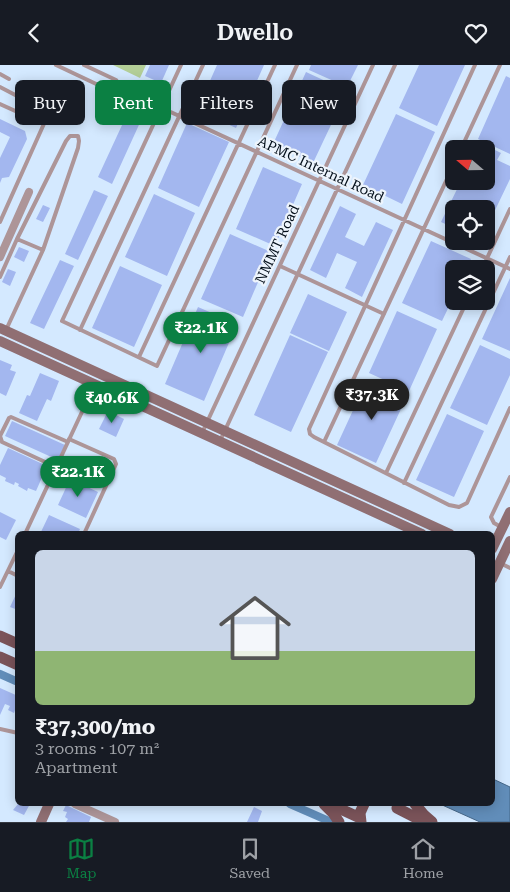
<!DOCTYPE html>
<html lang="en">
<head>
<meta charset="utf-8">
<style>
	:root { --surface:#171b24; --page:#20242c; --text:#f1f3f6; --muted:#9ea1a6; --line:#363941; --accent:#0b8043 }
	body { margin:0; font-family:"Roboto Serif",serif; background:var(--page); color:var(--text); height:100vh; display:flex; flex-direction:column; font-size:19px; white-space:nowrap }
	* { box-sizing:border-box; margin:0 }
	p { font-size:16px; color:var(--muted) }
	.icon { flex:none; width:28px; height:28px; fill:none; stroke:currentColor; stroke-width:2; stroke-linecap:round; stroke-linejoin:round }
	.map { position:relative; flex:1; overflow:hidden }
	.sheet { position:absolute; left:15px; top:466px; width:480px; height:275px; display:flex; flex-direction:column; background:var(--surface); border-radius:8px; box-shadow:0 2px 12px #0003 }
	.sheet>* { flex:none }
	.top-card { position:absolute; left:15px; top:15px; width:480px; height:45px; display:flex; gap:10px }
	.needle { width:32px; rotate:290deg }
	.buttons { position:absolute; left:445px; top:75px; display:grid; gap:10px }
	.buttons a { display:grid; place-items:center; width:50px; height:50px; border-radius:8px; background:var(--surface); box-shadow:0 2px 12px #0003; font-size:25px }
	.price { position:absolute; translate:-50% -42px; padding:0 11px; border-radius:18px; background:var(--accent); color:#fff; font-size:16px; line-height:32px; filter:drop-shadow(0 1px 2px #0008) }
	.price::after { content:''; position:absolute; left:50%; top:30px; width:15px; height:11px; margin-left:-8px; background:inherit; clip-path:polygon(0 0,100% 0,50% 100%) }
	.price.active { background:#222; color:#fff }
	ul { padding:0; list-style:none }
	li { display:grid; align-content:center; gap:10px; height:265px; padding:0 20px }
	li+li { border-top:1px solid var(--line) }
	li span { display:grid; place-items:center; height:155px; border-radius:8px; color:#555 }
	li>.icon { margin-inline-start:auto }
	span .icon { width:90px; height:90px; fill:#fffc; stroke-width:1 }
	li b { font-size:21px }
	.tag { padding:0 18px; border-radius:8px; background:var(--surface); box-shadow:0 2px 12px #0003; font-size:18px; line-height:45px }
	.tag.active { background:var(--accent); color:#fff }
	header { display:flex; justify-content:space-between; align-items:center; height:65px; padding:0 20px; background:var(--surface); font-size:22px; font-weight:600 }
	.menu { display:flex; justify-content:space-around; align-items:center; height:70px; border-top:1px solid var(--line); background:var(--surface); font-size:14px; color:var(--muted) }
	.menu a { display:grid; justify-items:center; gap:2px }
	.menu .active { color:var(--accent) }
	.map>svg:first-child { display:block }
</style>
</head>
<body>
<header><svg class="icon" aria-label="back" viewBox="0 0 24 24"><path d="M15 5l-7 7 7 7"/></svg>Dwello<svg class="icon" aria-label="heart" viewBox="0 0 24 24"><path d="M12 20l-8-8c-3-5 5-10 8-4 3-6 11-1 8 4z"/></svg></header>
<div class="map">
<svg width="510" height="757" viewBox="0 0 510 757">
	<rect width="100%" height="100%" fill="#d4e9ff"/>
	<path fill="#b3ce97" d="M 113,0 L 146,0 L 140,13 Z"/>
	<path fill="#618db9" stroke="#456789" d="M 493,714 L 510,722 L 510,757 L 480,757 L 440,739 L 492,739 Z"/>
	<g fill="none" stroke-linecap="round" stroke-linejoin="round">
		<path stroke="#618db9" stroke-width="8" d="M 0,609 L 18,617
			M 290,739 L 331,757"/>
	</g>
	<path fill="#a3b7ef" d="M 150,0 L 169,0 L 161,18 L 145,11 Z
		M 217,0 L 264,0 L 236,63 L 197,45 Z
		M 311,0 L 358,0 L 347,22 L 309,5 Z
		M 419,0 L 465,0 L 437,61 L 399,43 Z
		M 306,7 L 347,26 L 313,98 L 273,79 Z
		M 506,11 L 510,13 L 510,89 L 478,74 Z
		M 129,45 L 143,51 L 112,119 L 98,112 Z
		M 396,49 L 435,67 L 402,139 L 363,120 Z
		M 0,54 L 25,66 L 27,74 L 9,112 L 2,113 L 0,118 L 0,93 L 10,72 L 0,67 Z
		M 187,58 L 229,77 L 199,142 L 158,123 Z
		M 479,77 L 501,88 L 497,95 L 510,101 L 510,114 L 486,164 L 486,144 L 454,144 L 454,163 L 441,157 L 461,116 L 486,116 L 486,84 L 476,84 Z
		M 263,102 L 302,119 L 275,181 L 236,164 Z
		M 94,125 L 108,131 L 78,195 L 65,189 Z
		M 154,129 L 195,148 L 167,211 L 125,192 Z
		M 43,140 L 50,143 L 43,157 L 36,154 Z
		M 340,141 L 356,149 L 345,172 L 364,181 L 376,157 L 393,165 L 362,232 L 345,223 L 357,197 L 337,188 L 326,213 L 310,205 Z
		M 230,169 L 271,187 L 243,252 L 201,234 Z
		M 431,176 L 471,194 L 466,204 L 454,204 L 454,231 L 442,256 L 402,238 Z
		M 19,182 L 29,186 L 24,197 L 14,192 Z
		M 60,195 L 74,201 L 44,264 L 30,258 Z
		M 120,201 L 162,220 L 134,282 L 92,263 Z
		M 8,204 L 16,207 L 10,221 L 2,217 Z
		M 510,213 L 510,286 L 482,274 Z
		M 308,229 L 347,247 L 329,286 L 290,268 Z
		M 198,242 L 237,259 L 204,336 L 165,319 Z
		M 397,246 L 437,264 L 409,326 L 369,308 Z
		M 290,270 L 328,287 L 291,367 L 254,350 Z
		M 480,280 L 510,294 L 510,310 L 487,360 L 450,343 Z
		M 0,295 L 12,300 L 10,305 L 16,307 L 6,331 L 0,328 Z
		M 40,308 L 59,316 L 51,336 L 47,334 L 37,356 L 19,348 L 27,330 L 30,331 Z
		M 367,315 L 406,333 L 376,398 L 337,380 Z
		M 108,346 L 124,354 L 116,372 L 99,364 Z
		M 447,349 L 484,366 L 454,432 L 416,415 Z
		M 12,356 L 65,380 L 58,395 L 5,371 Z
		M 8,383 L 47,401 L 36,426 L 28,423 L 27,426 L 18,421 L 19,419 L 15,417 L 14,420 L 5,416 L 6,413 L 0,410 L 0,400 Z
		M 91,392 L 107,399 L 103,409 L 86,402 Z
		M 70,414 L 98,427 L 86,453 L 58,440 Z
		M 0,447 L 16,455 L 6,475 L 0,472 Z
		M 49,450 L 80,464 L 78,469 L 40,469 Z
		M 18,525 L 18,545 L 10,542 Z
		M 0,623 L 18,631 L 18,646 L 15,645 L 14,648 L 8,645 L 10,641 L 5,639 L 0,650 Z
		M 18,739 L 30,739 L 24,750 L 13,745 Z
		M 66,740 L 91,752 L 89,757 L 66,757 L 68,754 L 65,752 L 67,747 L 63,746 Z
		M 254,742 L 262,746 L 258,757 L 247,757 Z"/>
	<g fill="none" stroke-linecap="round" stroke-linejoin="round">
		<path stroke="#ad9598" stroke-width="4" d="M 56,0 L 111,26 L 123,25
			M 84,0 L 116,15 L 123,25
			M 181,0 L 62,256 L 157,301 L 297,0
			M 475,0 L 309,364 L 310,369 L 314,372 L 449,440 L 459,442 L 467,438 L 510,343
			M 0,9 L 9,14
			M 0,22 L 42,44 L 47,52 L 0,157
			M 123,25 L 510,204
			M 0,39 L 44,59
			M 461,84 L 500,0
			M 17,174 L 66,76 L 70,71 L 78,71 L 79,76 L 78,83 L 43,185
			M 280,201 L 384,249
			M 482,204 L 510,144
			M 0,212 L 17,174 L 43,185 L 6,265
			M 80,265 L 203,0
			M 139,292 L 275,0
			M 202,368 L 373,0
			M 69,374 L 114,394 L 116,399 L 84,469
			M 220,376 L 395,0
			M 324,377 L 454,99
			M 56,402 L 2,377 L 0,371 L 9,353 L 11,352 L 68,377
			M 386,408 L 467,236
			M 404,418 L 510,192
			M 501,462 L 494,458 L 491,452 L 510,412
			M 25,469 L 95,319
			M 500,498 L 510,503
			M 8,506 L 18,511
			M 0,522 L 18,485
			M 0,664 L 18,668"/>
		<path stroke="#ad9598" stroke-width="8" d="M 0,192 L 29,127
			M 75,739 L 115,757"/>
		<path stroke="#906f73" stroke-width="10" d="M 0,263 L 450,469
			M 0,276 L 422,469
			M 492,484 L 510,447
			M 492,514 L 510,476
			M 41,757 L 49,739"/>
		<path stroke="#7a5359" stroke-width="11" d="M 0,571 L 18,579
			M 0,592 L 18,600
			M 324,739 L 333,748 L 339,757
			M 330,739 L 360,753
			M 415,739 L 424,750 L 432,757
			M 397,743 L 424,757
			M 361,757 L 360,748 L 364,739"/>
	</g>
	<g text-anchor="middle" stroke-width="4.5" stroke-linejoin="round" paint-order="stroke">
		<g font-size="14" fill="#030e19" stroke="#edf4fc">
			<text transform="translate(321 104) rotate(25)" y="5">APMC Internal Road</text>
			<text transform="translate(277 179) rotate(-65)" y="5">NMMT Road</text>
		</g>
	</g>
</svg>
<div class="buttons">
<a><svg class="needle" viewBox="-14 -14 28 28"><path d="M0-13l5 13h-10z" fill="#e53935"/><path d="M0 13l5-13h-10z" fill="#9ea1a6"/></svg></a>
<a><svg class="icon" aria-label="locate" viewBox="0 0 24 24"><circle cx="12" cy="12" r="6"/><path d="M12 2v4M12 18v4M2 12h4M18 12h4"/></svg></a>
<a><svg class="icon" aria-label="layers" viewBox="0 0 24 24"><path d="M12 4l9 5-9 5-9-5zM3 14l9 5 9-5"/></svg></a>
</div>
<b class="price" style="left:201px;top:289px">₹22.1K</b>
<b class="price active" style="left:372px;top:356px">₹37.3K</b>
<b class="price" style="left:112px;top:359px">₹40.6K</b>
<b class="price" style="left:78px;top:433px">₹22.1K</b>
<div class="top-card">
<a class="tag">Buy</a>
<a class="tag active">Rent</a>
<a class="tag">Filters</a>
<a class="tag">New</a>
</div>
<section class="sheet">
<ul>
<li><span style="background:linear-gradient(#c9d6e8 65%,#8fb573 0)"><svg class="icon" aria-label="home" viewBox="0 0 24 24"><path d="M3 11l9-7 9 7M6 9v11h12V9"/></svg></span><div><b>₹37,300/mo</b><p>3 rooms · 107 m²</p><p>Apartment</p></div></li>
</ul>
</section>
</div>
<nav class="menu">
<a class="active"><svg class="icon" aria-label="map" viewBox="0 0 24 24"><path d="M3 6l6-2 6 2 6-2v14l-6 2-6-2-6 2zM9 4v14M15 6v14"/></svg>Map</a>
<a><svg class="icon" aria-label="saved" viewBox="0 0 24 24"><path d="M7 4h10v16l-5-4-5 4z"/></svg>Saved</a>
<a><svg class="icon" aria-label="home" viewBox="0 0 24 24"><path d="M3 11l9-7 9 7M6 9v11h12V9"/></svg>Home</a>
</nav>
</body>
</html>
